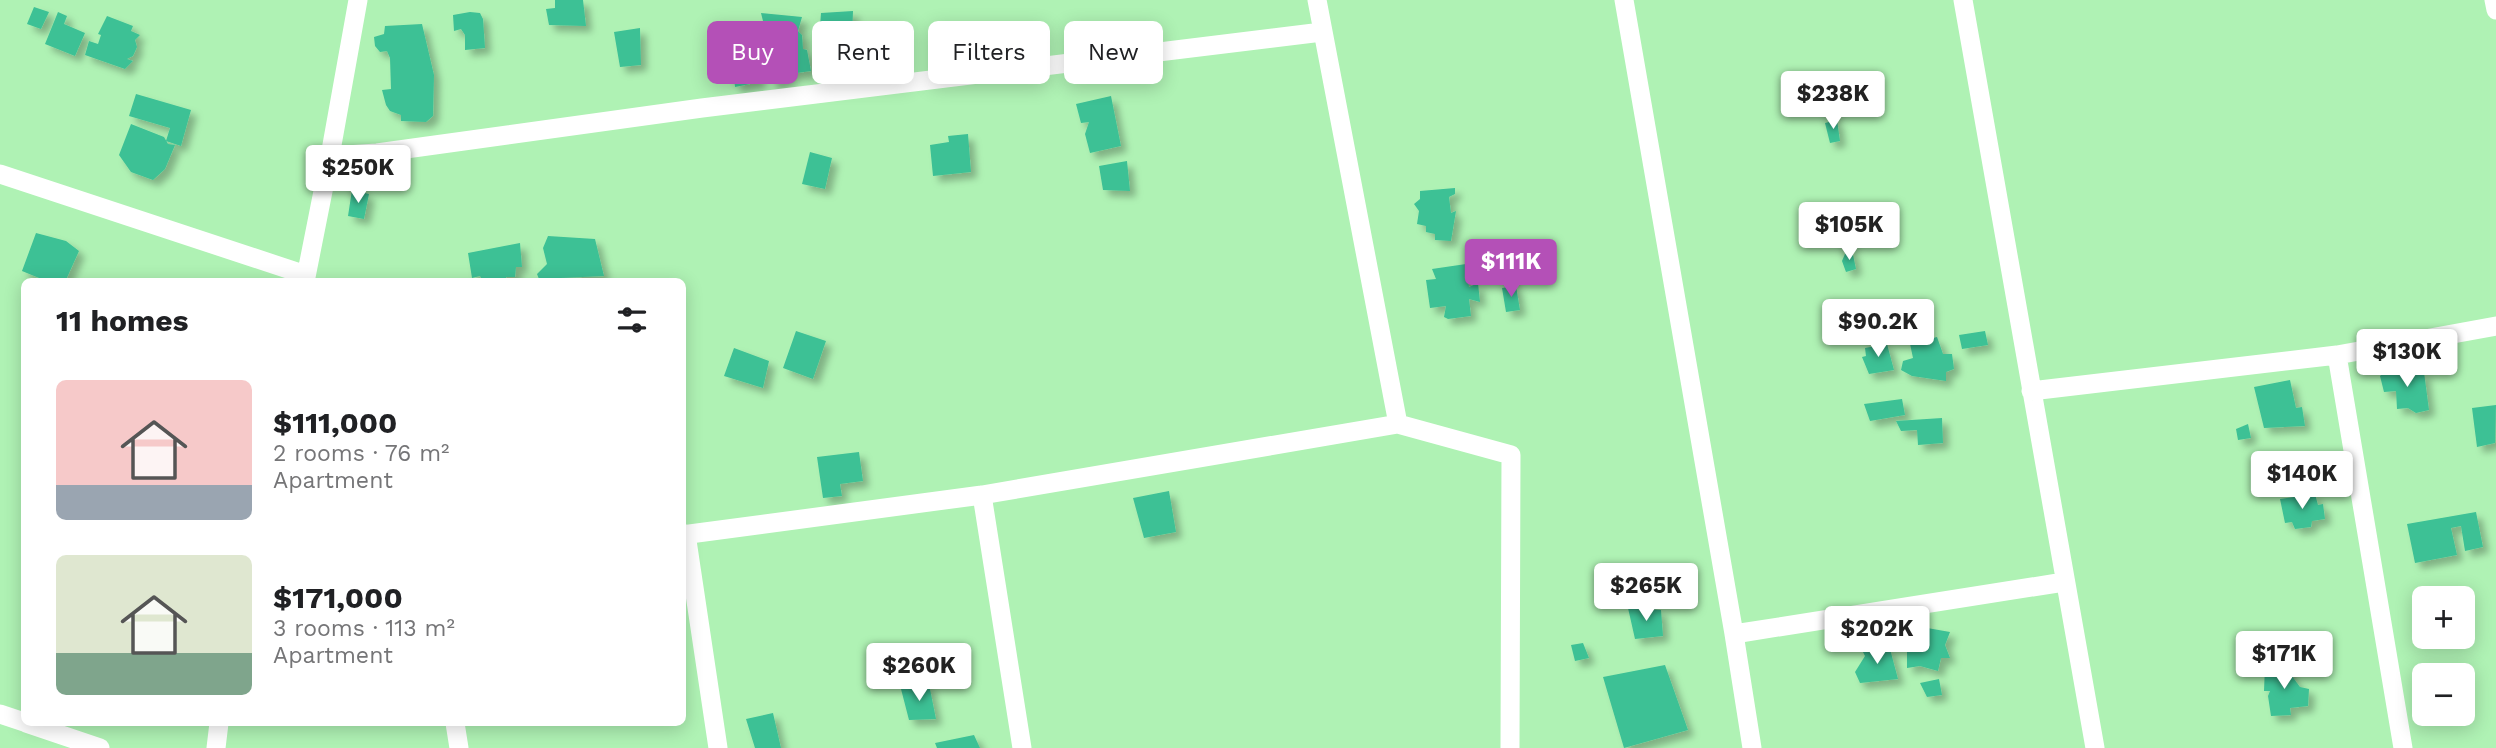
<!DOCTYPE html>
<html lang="en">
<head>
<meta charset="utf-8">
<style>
	:root { --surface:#fff; --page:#f6f6f6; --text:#202124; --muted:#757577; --accent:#b450b7 }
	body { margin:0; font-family:"Work Sans",sans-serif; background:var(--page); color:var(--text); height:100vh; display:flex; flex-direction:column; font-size:26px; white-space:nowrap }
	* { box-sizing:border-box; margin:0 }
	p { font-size:23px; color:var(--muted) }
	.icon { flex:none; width:38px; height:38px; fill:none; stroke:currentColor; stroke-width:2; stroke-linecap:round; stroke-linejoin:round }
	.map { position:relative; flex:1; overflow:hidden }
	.panel { position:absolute; left:21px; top:278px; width:665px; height:448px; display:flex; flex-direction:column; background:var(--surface); border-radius:10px; box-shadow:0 4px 18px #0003 }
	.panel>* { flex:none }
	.hud { position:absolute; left:707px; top:21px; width:665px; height:63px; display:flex; gap:14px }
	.controls { position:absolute; left:2412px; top:586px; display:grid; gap:14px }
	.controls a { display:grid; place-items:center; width:63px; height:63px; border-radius:10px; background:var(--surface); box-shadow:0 4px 18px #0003; font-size:35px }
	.price { position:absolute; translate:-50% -60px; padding:0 16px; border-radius:7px; background:#fff; color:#222; font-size:23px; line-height:46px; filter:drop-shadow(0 2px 4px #0008) }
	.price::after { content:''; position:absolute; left:50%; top:42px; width:21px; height:16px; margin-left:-10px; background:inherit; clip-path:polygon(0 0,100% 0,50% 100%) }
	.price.active { background:var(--accent); color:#fff }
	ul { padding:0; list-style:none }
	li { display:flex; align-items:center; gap:21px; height:175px; padding:0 35px }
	li span { display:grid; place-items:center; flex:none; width:196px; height:140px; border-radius:10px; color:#555 }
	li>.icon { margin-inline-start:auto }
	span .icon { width:84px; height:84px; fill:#fffc; stroke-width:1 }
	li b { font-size:30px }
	h2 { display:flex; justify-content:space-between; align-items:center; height:84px; padding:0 35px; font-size:30px }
	.pill { padding:0 24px; border-radius:10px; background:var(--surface); box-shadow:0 4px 18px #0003; font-size:24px; line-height:63px }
	.pill.active { background:var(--accent); color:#fff }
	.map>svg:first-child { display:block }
</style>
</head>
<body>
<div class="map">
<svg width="2496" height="748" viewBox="0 0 2496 748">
	<defs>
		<filter id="shadow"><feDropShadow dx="6" dy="6" stdDeviation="3.5" flood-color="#0004"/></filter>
	</defs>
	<rect width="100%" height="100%" fill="#aff2b4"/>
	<path fill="#3cc195" filter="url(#shadow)" d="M 555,0 L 583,0 L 586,26 L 549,25 L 546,9 L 555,8 Z
		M 34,7 L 49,12 L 41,29 L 27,24 Z
		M 853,11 L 852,38 L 819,40 L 821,13 Z
		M 58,12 L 67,16 L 64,24 L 85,33 L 75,56 L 45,44 Z
		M 470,12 L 480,13 L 483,19 L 485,48 L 465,50 L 465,35 L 461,29 L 454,31 L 453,15 Z
		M 761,13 L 802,17 L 798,31 L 802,35 L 803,49 L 807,50 L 811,71 L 790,74 L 791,79 L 772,84 L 768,63 L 773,62 L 771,52 L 767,52 L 771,30 L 765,29 Z
		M 107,16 L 133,26 L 131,31 L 140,35 L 135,40 L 137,47 L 133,56 L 127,59 L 133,61 L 125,69 L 85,55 L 89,41 L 98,44 L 101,35 L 98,34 Z
		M 422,24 L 434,75 L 433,116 L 426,122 L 401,121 L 401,115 L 390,111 L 386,105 L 382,90 L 391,89 L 390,58 L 387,51 L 380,52 L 375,46 L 374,37 L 384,34 L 385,26 Z
		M 640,28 L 641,65 L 620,67 L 614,32 Z
		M 746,56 L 756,58 L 760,82 L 735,87 L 734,78 L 729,79 L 724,58 Z
		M 136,94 L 191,110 L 181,146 L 166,141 L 170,128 L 129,116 Z
		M 1111,96 L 1121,146 L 1090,153 L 1085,134 L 1089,122 L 1081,123 L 1076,104 Z
		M 1837,120 L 1840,141 L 1830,143 L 1825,123 Z
		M 131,124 L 164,137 L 168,144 L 175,145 L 165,169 L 153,180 L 131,172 L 119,155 Z
		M 968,134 L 971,172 L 933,176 L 930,145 L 949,142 L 948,136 Z
		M 810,152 L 832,158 L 825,189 L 802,184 Z
		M 1127,161 L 1130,191 L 1103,190 L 1099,166 Z
		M 1455,188 L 1455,194 L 1449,197 L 1451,213 L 1456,211 L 1451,241 L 1435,240 L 1435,234 L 1426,232 L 1426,226 L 1417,224 L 1419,211 L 1414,204 L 1420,199 L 1420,191 Z
		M 352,190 L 369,194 L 364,219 L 348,216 Z
		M 36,233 L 66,241 L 79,251 L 65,282 L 49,282 L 22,271 Z
		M 548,236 L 595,239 L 604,276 L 539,279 L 537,274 L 547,264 L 543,248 Z
		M 520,243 L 522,267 L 516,267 L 515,277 L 506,277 L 507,282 L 490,282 L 490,278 L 483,281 L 480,276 L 472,278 L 468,253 Z
		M 1852,250 L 1856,269 L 1846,272 L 1842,261 L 1845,254 Z
		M 1466,264 L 1469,287 L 1478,283 L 1480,302 L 1469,299 L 1471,316 L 1448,319 L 1444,317 L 1446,306 L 1430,308 L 1426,280 L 1436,279 L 1432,269 Z
		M 1516,286 L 1520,310 L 1506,312 L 1502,288 Z
		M 796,331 L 826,341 L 813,379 L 783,368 Z
		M 1985,331 L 1988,345 L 1962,349 L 1959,335 Z
		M 1928,334 L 1929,339 L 1937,337 L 1943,354 L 1952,354 L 1954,369 L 1946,372 L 1946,381 L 1912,376 L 1901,370 L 1903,361 L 1913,358 L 1909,339 Z
		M 1887,344 L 1894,370 L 1869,374 L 1862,357 L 1866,356 L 1865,348 Z
		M 734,348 L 769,361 L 763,388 L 724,376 Z
		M 2411,368 L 2413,375 L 2424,372 L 2429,410 L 2416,413 L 2408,408 L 2397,409 L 2396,391 L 2384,392 L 2380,376 L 2383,373 Z
		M 2290,380 L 2296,408 L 2302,407 L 2305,426 L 2264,428 L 2254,387 Z
		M 1902,399 L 1905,415 L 1870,421 L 1864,404 Z
		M 2496,405 L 2495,443 L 2477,447 L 2472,408 Z
		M 1942,418 L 1943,443 L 1918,445 L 1917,430 L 1901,431 L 1896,421 Z
		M 2248,424 L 2251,438 L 2238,440 L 2236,429 Z
		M 859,452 L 863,481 L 840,484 L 842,496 L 823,498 L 817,457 Z
		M 1169,491 L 1176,532 L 1144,538 L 1133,498 Z
		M 2315,494 L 2318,505 L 2323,504 L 2325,519 L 2312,521 L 2311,527 L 2295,529 L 2292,522 L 2285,523 L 2280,499 Z
		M 2476,512 L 2483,547 L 2465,551 L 2461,526 L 2451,528 L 2457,555 L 2415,563 L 2407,524 Z
		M 1628,608 L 1661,610 L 1663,636 L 1635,639 Z
		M 1916,626 L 1950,632 L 1945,645 L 1950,658 L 1941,658 L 1938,671 L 1920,666 L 1907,668 L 1907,635 Z
		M 1583,643 L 1589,658 L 1575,661 L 1571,645 Z
		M 1882,646 L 1884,650 L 1890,649 L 1898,679 L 1860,683 L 1855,672 L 1865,656 L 1862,650 Z
		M 2283,664 L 2300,687 L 2309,689 L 2308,706 L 2290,708 L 2291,715 L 2271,716 L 2268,696 L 2270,691 L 2264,691 L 2265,666 Z
		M 1665,665 L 1688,730 L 1624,748 L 1603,677 Z
		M 1939,679 L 1942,695 L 1927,697 L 1920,683 Z
		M 929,684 L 936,719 L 909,720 L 901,689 Z
		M 773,713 L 781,748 L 755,748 L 746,719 Z
		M 974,735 L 980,748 L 937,748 L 935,743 Z"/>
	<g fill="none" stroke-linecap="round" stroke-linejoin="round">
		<path stroke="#fff" stroke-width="19" d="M 358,0 L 330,156 L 377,153 L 702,108 L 1322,32
			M 1317,0 L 1398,424
			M 1624,0 L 1734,634 L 2064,582
			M 1963,0 L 2095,748
			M 2494,0 L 2496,10
			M 0,174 L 306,275
			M 305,282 L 330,156
			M 2337,355 L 2403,748
			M 2031,391 L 2337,355 L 2496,326
			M 982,495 L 1022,748
			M 686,534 L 718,748
			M 682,535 L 982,495 L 1398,424 L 1511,455 L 1510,748
			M 1734,634 L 1752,748
			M 0,714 L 24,722
			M 26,723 L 100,748
			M 455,723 L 459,748
			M 216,748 L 219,723"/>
	</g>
</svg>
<div class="controls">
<a>+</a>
<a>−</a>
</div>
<b class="price" style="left:1833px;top:131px">$238K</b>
<b class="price" style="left:358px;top:205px">$250K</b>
<b class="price" style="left:1849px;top:262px">$105K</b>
<b class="price active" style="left:1511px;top:299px">$111K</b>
<b class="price" style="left:1878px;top:359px">$90.2K</b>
<b class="price" style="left:2407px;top:389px">$130K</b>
<b class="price" style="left:2302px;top:511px">$140K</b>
<b class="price" style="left:1646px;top:623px">$265K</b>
<b class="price" style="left:1877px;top:666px">$202K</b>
<b class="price" style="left:2284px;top:691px">$171K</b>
<b class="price" style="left:919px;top:703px">$260K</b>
<div class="hud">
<a class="pill active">Buy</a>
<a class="pill">Rent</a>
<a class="pill">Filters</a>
<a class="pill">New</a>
</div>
<section class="panel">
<h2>11 homes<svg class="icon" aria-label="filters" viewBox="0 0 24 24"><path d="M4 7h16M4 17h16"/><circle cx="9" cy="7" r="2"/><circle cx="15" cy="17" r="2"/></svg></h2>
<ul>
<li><span style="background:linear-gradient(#f6c9c9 75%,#9aa5b1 0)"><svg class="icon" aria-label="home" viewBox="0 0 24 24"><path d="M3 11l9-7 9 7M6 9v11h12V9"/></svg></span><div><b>$111,000</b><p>2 rooms · 76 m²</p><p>Apartment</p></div></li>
<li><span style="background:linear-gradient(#dfe7d0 70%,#7fa58c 0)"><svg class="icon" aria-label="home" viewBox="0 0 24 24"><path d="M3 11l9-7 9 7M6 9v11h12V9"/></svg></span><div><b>$171,000</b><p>3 rooms · 113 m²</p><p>Apartment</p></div></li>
</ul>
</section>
</div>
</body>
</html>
